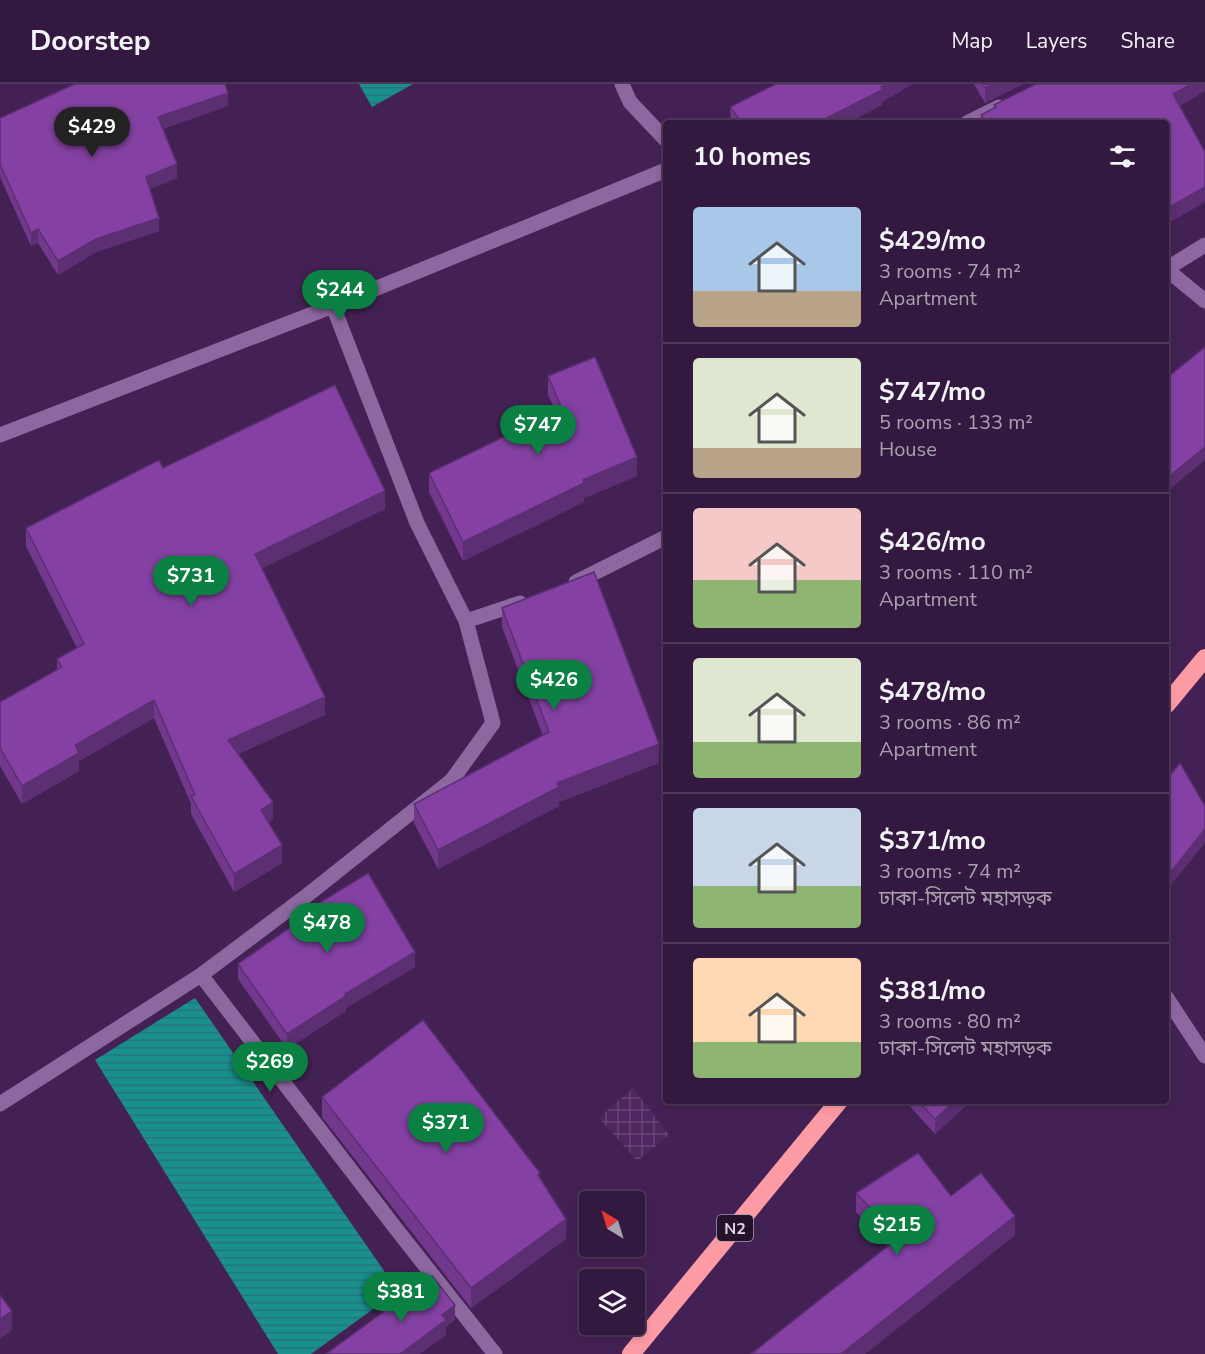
<!DOCTYPE html>
<html lang="en">
<head>
<meta charset="utf-8">
<style>
	:root { --surface:#33193f; --page:#3b2246; --text:#f1f3f6; --muted:#a9a0b0; --line:#4e3859; --accent:#0b8043 }
	body { margin:0; font-family:"Nunito Sans","Noto Sans Bengali",sans-serif; background:var(--page); color:var(--text); height:100vh; display:flex; flex-direction:column; font-size:22px; white-space:nowrap }
	* { box-sizing:border-box; margin:0 }
	p { font-size:20px; color:var(--muted) }
	.icon { flex:none; width:33px; height:33px; fill:none; stroke:currentColor; stroke-width:2; stroke-linecap:round; stroke-linejoin:round }
	.map { position:relative; flex:1; overflow:hidden }
	.sheet { position:absolute; left:663px; top:36px; width:506px; height:984px; display:flex; flex-direction:column; background:var(--surface); border-radius:6px; box-shadow:0 3px 9px #0003,0 0 0 2px var(--line) }
	.sheet>* { flex:none }
	.needle { width:39px; rotate:322deg }
	.tools { position:absolute; left:579px; top:1107px; display:grid; gap:12px }
	.tools a { display:grid; place-items:center; width:66px; height:66px; border-radius:6px; background:var(--surface); box-shadow:0 3px 9px #0003,0 0 0 2px var(--line); font-size:30px }
	.price { position:absolute; translate:-50% -51px; padding:0 14px; border-radius:21px; background:var(--accent); color:#fff; font-size:20px; line-height:39px; filter:drop-shadow(0 2px 3px #0008) }
	.price::after { content:''; position:absolute; left:50%; top:36px; width:18px; height:14px; margin-left:-9px; background:inherit; clip-path:polygon(0 0,100% 0,50% 100%) }
	.price.current { background:#222; color:#fff }
	ul { padding:0; list-style:none }
	li { display:flex; align-items:center; gap:18px; height:150px; padding:0 30px }
	li+li { border-top:2px solid var(--line) }
	li span { display:grid; place-items:center; flex:none; width:168px; height:120px; border-radius:6px; color:#555 }
	li>.icon { margin-inline-start:auto }
	span .icon { width:72px; height:72px; fill:#fffc; stroke-width:1 }
	li b { font-size:26px }
	h2 { display:flex; justify-content:space-between; align-items:center; height:72px; padding:0 30px; font-size:26px }
	header { display:flex; align-items:center; gap:36px; box-sizing:border-box; height:84px; padding:0 30px; background:var(--surface); border-bottom:2px solid var(--line) }
	header strong { font-size:28px }
	nav { display:flex; gap:33px; margin-inline-start:auto; font-size:21px }
	.map>svg:first-child { display:block }
</style>
</head>
<body>
<header>
<strong>Doorstep</strong>
<nav><a>Map</a><a>Layers</a><a>Share</a></nav>
</header>
<div class="map">
<svg width="1205" height="1270" viewBox="0 0 1205 1270">
	<defs>
		<pattern id="industrial-grid" width="8" height="8" patternUnits="userSpaceOnUse" patternTransform="scale(1.5)"><rect width="8" height="8" fill="#4e2660"/><path d="M0 4h8M4 0v8" fill="none" stroke="#674477"/></pattern>
		<pattern id="water-rules" width="6" height="5" patternUnits="userSpaceOnUse" patternTransform="scale(1.5)"><rect width="6" height="5" fill="#198f8e"/><path d="M0 2.5h6" fill="none" stroke="#287376"/></pattern>
	</defs>
	<rect width="100%" height="100%" fill="#442154"/>
	<path fill="url(#industrial-grid)" d="M 633,1004 L 669,1051 L 637,1077 L 599,1034 Z"/>
	<path fill="url(#water-rules)" d="M 359,0 L 413,0 L 372,23 Z
		M 195,914 L 398,1207 L 311,1270 L 278,1270 L 95,976 Z"/>
	<g fill="none" stroke-linecap="round" stroke-linejoin="round">
		<path stroke="#8d67a0" stroke-width="15" d="M 622,0 L 630,18 L 666,56
			M 967,39 L 999,23
			M 1166,185 L 1205,217
			M 1166,185 L 1205,161
			M 0,351 L 333,222 L 666,86
			M 576,498 L 666,453
			M 466,537 L 520,519
			M 201,891 L 305,813 L 452,696 L 493,639 L 466,537 L 417,439 L 333,222
			M 1166,913 L 1205,972
			M 0,1020 L 201,891 L 397,1146 L 495,1270"/>
		<path stroke="#fd9ba4" stroke-width="18" d="M 1166,621 L 1205,574
			M 631,1270 L 839,1017"/>
	</g>
	<path fill="#72388c" d="M 776,0 L 912,0 L 882,18 L 882,21 L 847,39 L 731,39 L 730,23 Z
		M 974,0 L 1023,0 L 985,19 Z
		M 1205,0 L 1205,7 L 1179,22 L 1205,68 L 1205,118 L 1166,140 L 1166,39 L 981,39 L 981,31 L 994,24 L 994,21 Z
		M 228,22 L 162,45 L 177,94 L 150,105 L 159,147 L 96,168 L 58,191 L 38,159 L 31,162 L 0,93 L 0,34 Z
		M 548,292 L 637,392 L 584,414 L 584,418 L 463,477 L 429,408 L 429,389 L 556,328 L 548,311 Z
		M 163,384 L 385,425 L 262,484 L 325,631 L 238,670 L 273,736 L 269,738 L 282,779 L 234,808 L 191,730 L 191,720 L 154,634 L 79,677 L 79,687 L 22,720 L 0,682 L 0,618 L 57,586 L 57,575 L 77,564 L 26,462 L 26,444 Z
		M 502,524 L 659,679 L 559,718 L 559,722 L 438,785 L 414,739 L 414,720 L 543,652 L 502,543 Z
		M 313,823 L 415,883 L 346,924 L 346,927 L 287,965 L 238,895 L 238,880 L 313,827 Z
		M 322,1013 L 566,1155 L 471,1224 L 322,1033 Z
		M 905,1017 L 971,1017 L 935,1050 Z
		M 856,1109 L 951,1112 L 1015,1151 L 865,1270 L 751,1270 L 888,1162 L 856,1128 Z"/>
	<path fill="#5c2e72" d="M 887,0 L 912,0 L 882,18 L 882,21 L 847,39 L 817,39 Z
		M 993,0 L 1023,0 L 985,19 L 985,4 Z
		M 1191,0 L 1205,0 L 1205,7 L 1173,26 L 1173,10 Z
		M 228,9 L 228,22 L 158,47 L 158,33 Z
		M 177,80 L 177,94 L 146,107 L 146,93 Z
		M 1205,103 L 1205,118 L 1166,140 L 1166,125 Z
		M 159,134 L 159,147 L 96,168 L 58,191 L 58,177 L 96,155 Z
		M 38,145 L 38,159 L 31,162 L 31,149 Z
		M 1205,363 L 1205,376 L 1166,408 L 1166,395 Z
		M 637,373 L 637,392 L 584,414 L 584,418 L 463,477 L 463,458 L 583,396 Z
		M 385,407 L 385,425 L 255,488 L 255,470 Z
		M 325,613 L 325,631 L 228,674 L 228,656 Z
		M 154,616 L 154,634 L 79,677 L 79,687 L 22,720 L 22,702 L 75,661 Z
		M 659,660 L 659,679 L 559,718 L 559,722 L 438,785 L 438,766 L 557,699 Z
		M 273,718 L 273,736 L 261,744 L 261,726 Z
		M 1205,745 L 1205,759 L 1166,807 L 1166,794 Z
		M 282,761 L 282,779 L 234,808 L 234,790 Z
		M 415,868 L 415,883 L 346,924 L 346,927 L 287,965 L 287,950 L 345,910 Z
		M 955,1017 L 971,1017 L 935,1050 L 935,1035 Z
		M 1015,1132 L 1015,1151 L 865,1270 L 841,1270 Z
		M 566,1135 L 566,1155 L 471,1224 L 471,1204 Z
		M 455,1221 L 455,1236 L 446,1243 L 446,1251 L 420,1270 L 400,1270 L 442,1231 Z
		M 12,1227 L 12,1246 L 0,1255 L 0,1235 Z"/>
	<path fill="#8441a3" stroke="#5c2e72" stroke-width="1.5" d="M 75,0 L 225,0 L 228,9 L 158,33 L 177,80 L 146,93 L 159,134 L 96,155 L 58,177 L 38,145 L 31,149 L 0,80 L 0,34 Z
		M 776,0 L 887,0 L 881,3 L 882,6 L 817,39 L 742,39 L 730,23 Z
		M 983,0 L 993,0 L 985,4 Z
		M 1036,0 L 1191,0 L 1173,10 L 1205,68 L 1205,103 L 1166,125 L 1166,39 L 986,39 L 981,31 L 996,23 L 994,21 Z
		M 1205,263 L 1205,363 L 1166,395 L 1166,290 L 1168,293 Z
		M 595,273 L 637,373 L 583,396 L 584,399 L 463,458 L 429,389 L 562,325 L 548,292 Z
		M 335,301 L 385,407 L 255,470 L 325,613 L 228,656 L 273,718 L 261,726 L 282,761 L 234,790 L 191,712 L 195,711 L 154,616 L 75,661 L 79,669 L 22,702 L 0,664 L 0,618 L 62,583 L 57,575 L 84,560 L 26,444 L 159,376 L 163,384 Z
		M 594,488 L 659,660 L 557,699 L 559,703 L 438,766 L 414,720 L 549,648 L 502,524 Z
		M 1180,679 L 1205,722 L 1205,745 L 1166,794 L 1166,696 Z
		M 368,789 L 415,868 L 345,910 L 346,912 L 287,950 L 238,880 L 315,826 L 313,823 Z
		M 423,936 L 540,1089 L 538,1091 L 566,1135 L 471,1204 L 322,1013 Z
		M 918,1017 L 955,1017 L 935,1035 Z
		M 918,1069 L 951,1112 L 981,1089 L 1015,1132 L 841,1270 L 751,1270 L 898,1154 L 856,1109 Z
		M 432,1192 L 455,1221 L 442,1231 L 446,1236 L 400,1270 L 326,1270 Z
		M 0,1211 L 12,1227 L 0,1235 Z"/>
	<g text-anchor="middle" stroke-width="4.5" stroke-linejoin="round" paint-order="stroke">
		<rect fill="#23132a" stroke="#ab98b5" stroke-width="1.5" x="717" y="1131" width="36" height="26" rx="4.5"/>
		<g font-size="16" font-weight="bold" fill="#e5d1f0">
			<text x="735" y="1150">N2</text>
		</g>
	</g>
</svg>
<div class="tools">
<a><svg class="needle" viewBox="-14 -14 28 28"><path d="M0-13l5 13h-10z" fill="#e53935"/><path d="M0 13l5-13h-10z" fill="#a9a0b0"/></svg></a>
<a><svg class="icon" aria-label="layers" viewBox="0 0 24 24"><path d="M12 4l9 5-9 5-9-5zM3 14l9 5 9-5"/></svg></a>
</div>
<b class="price current" style="left:92px;top:74px">$429</b>
<b class="price" style="left:340px;top:237px">$244</b>
<b class="price" style="left:538px;top:372px">$747</b>
<b class="price" style="left:191px;top:523px">$731</b>
<b class="price" style="left:554px;top:627px">$426</b>
<b class="price" style="left:327px;top:870px">$478</b>
<b class="price" style="left:270px;top:1009px">$269</b>
<b class="price" style="left:446px;top:1070px">$371</b>
<b class="price" style="left:897px;top:1172px">$215</b>
<b class="price" style="left:401px;top:1239px">$381</b>
<section class="sheet">
<h2>10 homes<svg class="icon" aria-label="filters" viewBox="0 0 24 24"><path d="M4 7h16M4 17h16"/><circle cx="9" cy="7" r="2"/><circle cx="15" cy="17" r="2"/></svg></h2>
<ul>
<li><span style="background:linear-gradient(#a9c7e8 70%,#b9a48a 0)"><svg class="icon" aria-label="home" viewBox="0 0 24 24"><path d="M3 11l9-7 9 7M6 9v11h12V9"/></svg></span><div><b>$429/mo</b><p>3 rooms · 74 m²</p><p>Apartment</p></div></li>
<li><span style="background:linear-gradient(#dfe7d0 75%,#b9a48a 0)"><svg class="icon" aria-label="home" viewBox="0 0 24 24"><path d="M3 11l9-7 9 7M6 9v11h12V9"/></svg></span><div><b>$747/mo</b><p>5 rooms · 133 m²</p><p>House</p></div></li>
<li><span style="background:linear-gradient(#f6c9c9 60%,#8fb573 0)"><svg class="icon" aria-label="home" viewBox="0 0 24 24"><path d="M3 11l9-7 9 7M6 9v11h12V9"/></svg></span><div><b>$426/mo</b><p>3 rooms · 110 m²</p><p>Apartment</p></div></li>
<li><span style="background:linear-gradient(#dfe7d0 70%,#8fb573 0)"><svg class="icon" aria-label="home" viewBox="0 0 24 24"><path d="M3 11l9-7 9 7M6 9v11h12V9"/></svg></span><div><b>$478/mo</b><p>3 rooms · 86 m²</p><p>Apartment</p></div></li>
<li><span style="background:linear-gradient(#c9d6e8 65%,#8fb573 0)"><svg class="icon" aria-label="home" viewBox="0 0 24 24"><path d="M3 11l9-7 9 7M6 9v11h12V9"/></svg></span><div><b>$371/mo</b><p>3 rooms · 74 m²</p><p>ঢাকা-সিলেট মহাসড়ক</p></div></li>
<li><span style="background:linear-gradient(#ffd9b3 70%,#8fb573 0)"><svg class="icon" aria-label="home" viewBox="0 0 24 24"><path d="M3 11l9-7 9 7M6 9v11h12V9"/></svg></span><div><b>$381/mo</b><p>3 rooms · 80 m²</p><p>ঢাকা-সিলেট মহাসড়ক</p></div></li>
</ul>
</section>
</div>
</body>
</html>
